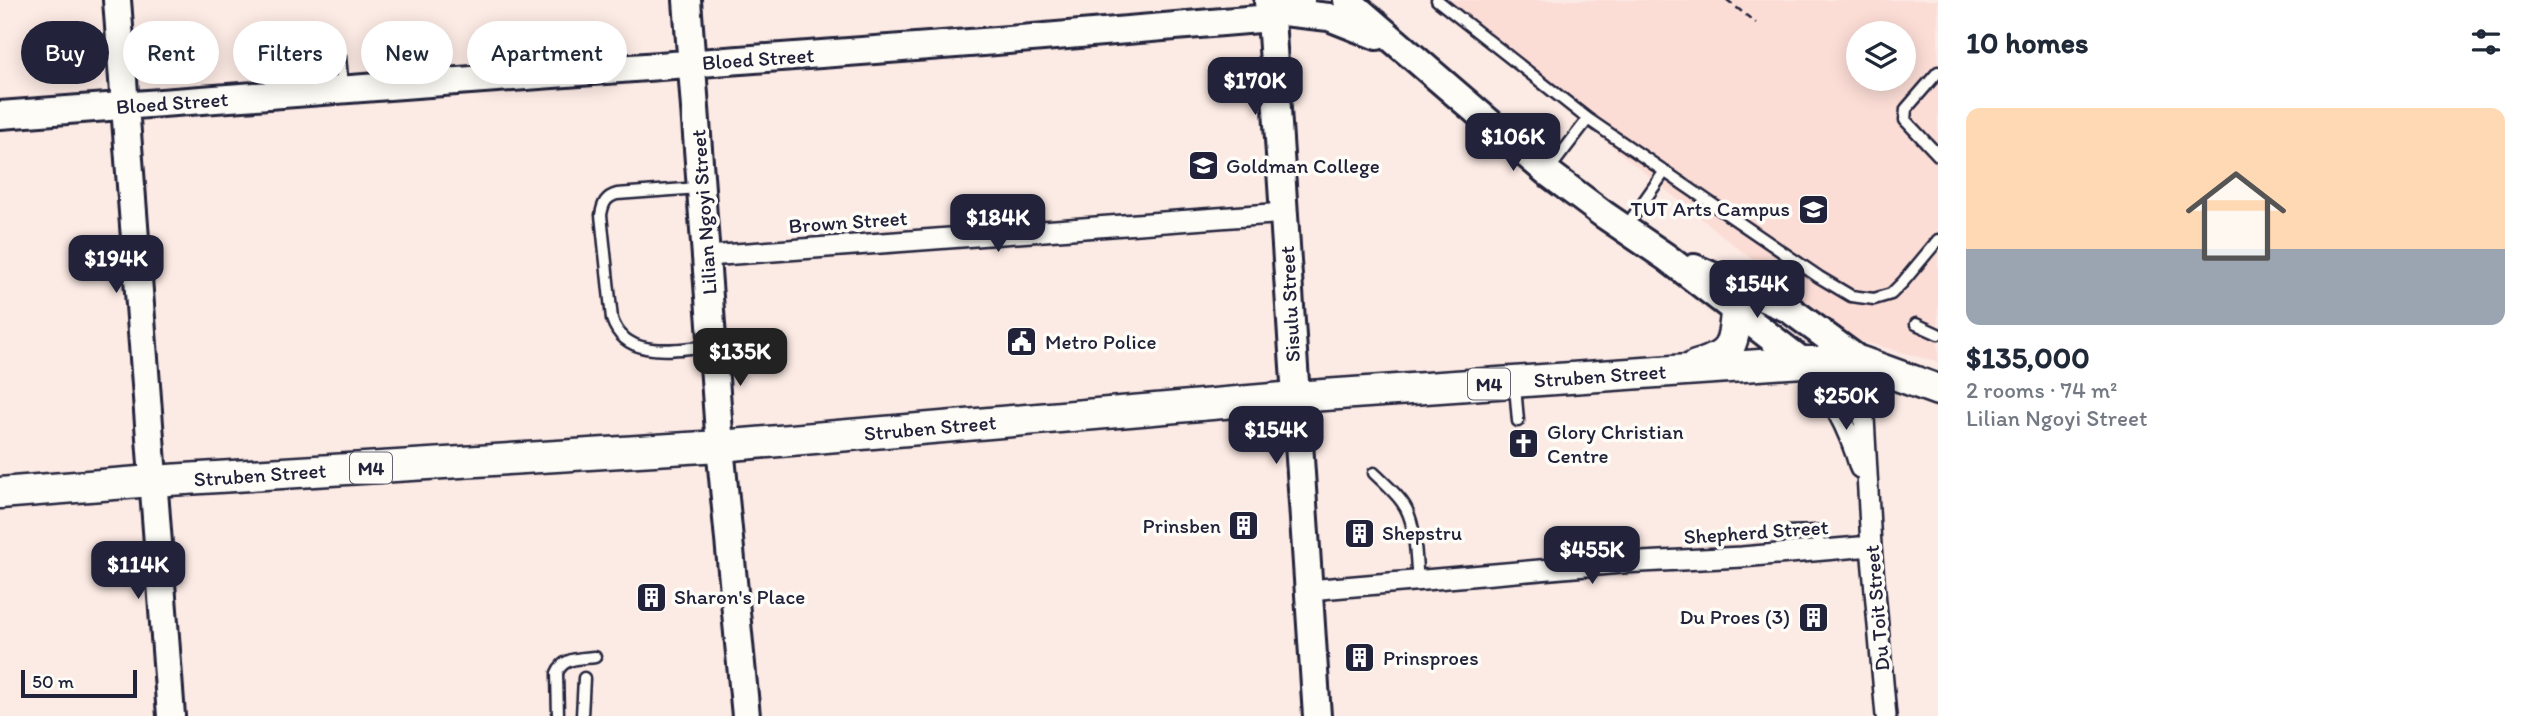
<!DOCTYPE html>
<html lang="en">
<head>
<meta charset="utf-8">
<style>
	:root { --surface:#fff; --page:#f6f6f7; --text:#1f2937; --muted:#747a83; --line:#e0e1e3; --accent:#22223b }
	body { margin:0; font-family:Itim,sans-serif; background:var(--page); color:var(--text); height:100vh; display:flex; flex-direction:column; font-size:26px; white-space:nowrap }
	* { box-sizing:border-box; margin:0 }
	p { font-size:23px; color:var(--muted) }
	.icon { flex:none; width:38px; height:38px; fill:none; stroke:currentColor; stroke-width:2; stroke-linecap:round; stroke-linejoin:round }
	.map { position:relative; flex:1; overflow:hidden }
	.panel { display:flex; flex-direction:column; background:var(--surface); width:595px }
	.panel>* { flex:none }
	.top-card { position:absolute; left:21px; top:21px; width:665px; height:63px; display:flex; gap:14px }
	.controls { position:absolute; left:1846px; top:21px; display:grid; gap:14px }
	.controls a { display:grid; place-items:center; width:70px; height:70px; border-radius:50%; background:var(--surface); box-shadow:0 4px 18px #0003; font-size:35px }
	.scale { position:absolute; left:21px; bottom:18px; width:116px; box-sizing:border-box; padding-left:7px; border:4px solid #22223b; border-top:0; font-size:19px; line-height:24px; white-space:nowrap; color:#22223b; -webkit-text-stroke:5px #fdfcf7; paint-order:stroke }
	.price { position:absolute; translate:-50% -60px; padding:0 16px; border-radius:14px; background:var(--accent); color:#fff; font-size:23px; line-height:46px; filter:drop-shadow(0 2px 4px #0008) }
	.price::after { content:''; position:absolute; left:50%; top:42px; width:21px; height:16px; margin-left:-10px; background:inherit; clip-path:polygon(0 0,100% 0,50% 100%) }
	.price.on { background:#222; color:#fff }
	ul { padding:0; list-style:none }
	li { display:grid; align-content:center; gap:14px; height:371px; padding:0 28px }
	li+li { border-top:2px solid var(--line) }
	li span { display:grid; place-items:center; height:217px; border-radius:14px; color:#555 }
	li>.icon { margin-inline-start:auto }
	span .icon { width:126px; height:126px; fill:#fffc; stroke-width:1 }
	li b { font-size:30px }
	h2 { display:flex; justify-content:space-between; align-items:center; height:84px; padding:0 28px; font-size:30px }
	.chip { padding:0 24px; border-radius:32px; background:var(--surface); box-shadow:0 4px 18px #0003; font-size:24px; line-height:63px }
	.chip.on { background:var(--accent); color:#fff }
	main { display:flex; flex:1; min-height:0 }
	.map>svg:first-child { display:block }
</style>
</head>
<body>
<main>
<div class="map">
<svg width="1938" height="716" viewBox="0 0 1938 716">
	<rect width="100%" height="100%" fill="#fceae4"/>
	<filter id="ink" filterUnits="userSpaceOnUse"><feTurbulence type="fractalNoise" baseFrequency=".0143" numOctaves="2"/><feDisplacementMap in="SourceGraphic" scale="14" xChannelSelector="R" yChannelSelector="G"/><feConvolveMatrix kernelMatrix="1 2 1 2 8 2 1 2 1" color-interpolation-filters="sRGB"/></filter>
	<g filter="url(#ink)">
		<path fill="#fcddd6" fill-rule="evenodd" d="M 1431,0 L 1938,0 L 1938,362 L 1849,338 ZM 1858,33 L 1904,33 L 1904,79 L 1858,79 Z"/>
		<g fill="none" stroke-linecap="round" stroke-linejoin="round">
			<defs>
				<path id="lane" d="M 1437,0 L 1588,119 L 1819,277 L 1851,296 L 1874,299 L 1891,294 L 1903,282 L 1938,240
					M 340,57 L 343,89
					M 1938,72 L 1906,109 L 1905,120 L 1938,155
					M 1548,171 L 1588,119
					M 699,188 L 617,194 C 606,197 603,203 601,215 L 612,319 C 626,362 679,348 713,346
					M 1625,228 L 1665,171
					M 1916,324 L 1938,334
					M 1515,386 L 1518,421
					M 1374,473 C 1383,482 1394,491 1402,502 C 1417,522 1415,556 1418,580
					M 1785,532 L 1818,531 L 1819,551
					M 558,716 L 557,673 C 563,657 580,659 595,657
					M 582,716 L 584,678"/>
				<path id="street" d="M 708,256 L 1285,213
					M 1803,362 C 1831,397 1848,425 1860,468
					M 1861,362 L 1871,546 L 1886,716
					M 1309,590 L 1621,563 L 1742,557 L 1871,546"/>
				<path id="secondary" d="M 117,0 L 171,716
					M 687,0 L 720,446 L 746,716
					M 1347,0 L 1547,172 L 1603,214 L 1666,257 L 1803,362
					M 1268,2 L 1271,18 L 1317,716
					M 1283,12 L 1329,17 L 1377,36
					M 0,115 L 996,41 L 1271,18 L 1301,0
					M 1694,268 L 1789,309 L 1861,362"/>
				<path id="primary" d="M 1696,366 C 1731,356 1733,347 1736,313
					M 0,493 L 152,481 L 720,446 L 1295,397 L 1803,362 L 1861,362 L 1938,390"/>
			</defs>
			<use href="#lane" stroke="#22223b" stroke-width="15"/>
			<use href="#street" stroke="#22223b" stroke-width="24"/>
			<use href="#secondary" stroke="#22223b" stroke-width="32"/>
			<use href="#primary" stroke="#22223b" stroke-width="35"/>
			<path stroke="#22223b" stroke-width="2.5" stroke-dasharray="7 5" stroke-linecap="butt" d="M 1727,0 L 1756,23"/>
			<use href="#lane" stroke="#fdfcf7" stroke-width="10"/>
			<use href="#street" stroke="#fdfcf7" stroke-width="19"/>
			<use href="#secondary" stroke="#fdfcf7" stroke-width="26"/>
			<use href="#primary" stroke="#fdfcf7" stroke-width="30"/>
		</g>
	</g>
	<defs>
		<symbol id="university-square" viewBox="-11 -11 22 22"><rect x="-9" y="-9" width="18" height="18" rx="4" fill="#22223b" stroke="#fdfcf7"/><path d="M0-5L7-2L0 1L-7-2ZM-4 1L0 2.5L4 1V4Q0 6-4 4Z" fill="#fff"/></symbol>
		<symbol id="civic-square" viewBox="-11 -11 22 22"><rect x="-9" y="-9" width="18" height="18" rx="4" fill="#22223b" stroke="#fdfcf7"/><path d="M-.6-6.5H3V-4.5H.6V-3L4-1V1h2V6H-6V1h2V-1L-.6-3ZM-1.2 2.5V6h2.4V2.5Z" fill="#fff"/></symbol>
		<symbol id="church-square" viewBox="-11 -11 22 22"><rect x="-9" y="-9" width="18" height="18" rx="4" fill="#22223b" stroke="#fdfcf7"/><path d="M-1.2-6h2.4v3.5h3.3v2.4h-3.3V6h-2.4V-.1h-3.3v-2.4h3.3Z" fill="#fff"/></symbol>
		<symbol id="building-square" viewBox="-11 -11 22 22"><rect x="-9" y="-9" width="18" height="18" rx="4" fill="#22223b" stroke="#fdfcf7"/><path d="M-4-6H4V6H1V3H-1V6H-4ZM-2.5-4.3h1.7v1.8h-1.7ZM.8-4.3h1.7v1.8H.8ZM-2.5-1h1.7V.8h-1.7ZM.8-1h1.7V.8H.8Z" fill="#fff"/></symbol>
	</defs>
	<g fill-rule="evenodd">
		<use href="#university-square" x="1186" y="148" width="35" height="35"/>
		<use href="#university-square" x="1796" y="192" width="35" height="35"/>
		<use href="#civic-square" x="1004" y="324" width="35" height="35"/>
		<use href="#church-square" x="1506" y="426" width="35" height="35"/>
		<use href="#building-square" x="1226" y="508" width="35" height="35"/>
		<use href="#building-square" x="1342" y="516" width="35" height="35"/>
		<use href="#building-square" x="634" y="580" width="35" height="35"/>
		<use href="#building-square" x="1796" y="600" width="35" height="35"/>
		<use href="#building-square" x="1342" y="640" width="35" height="35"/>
	</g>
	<g text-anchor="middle" stroke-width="7" stroke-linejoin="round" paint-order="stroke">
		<g fill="#fdfcf7" stroke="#646373" stroke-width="2">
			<rect x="1468" y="368.5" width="42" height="31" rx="5"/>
			<rect x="350" y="452.5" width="42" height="31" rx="5"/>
		</g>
		<g font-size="19" font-weight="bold" fill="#22223b">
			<text x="1489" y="391">M4</text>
			<text x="371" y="475">M4</text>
		</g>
		<g font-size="21" fill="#22223b" stroke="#fdfcf7">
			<text transform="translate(758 59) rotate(-4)" y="7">Bloed Street</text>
			<text transform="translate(172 103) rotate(-4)" y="7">Bloed Street</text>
			<text transform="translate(704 212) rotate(-94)" y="7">Lilian Ngoyi Street</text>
			<text transform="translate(848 222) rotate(-4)" y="7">Brown Street</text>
			<text transform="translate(1290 304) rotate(-93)" y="7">Sisulu Street</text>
			<text transform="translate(1600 376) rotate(-4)" y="7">Struben Street</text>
			<text transform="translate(930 428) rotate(-5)" y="7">Struben Street</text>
			<text transform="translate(260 475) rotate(-4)" y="7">Struben Street</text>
			<text transform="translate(1756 532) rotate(-4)" y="7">Shepherd Street</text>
			<text transform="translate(1877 608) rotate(-95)" y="7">Du Toit Street</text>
		</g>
		<g font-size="21" fill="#22223b" stroke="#fdfcf7" text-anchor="start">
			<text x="1226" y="173">Goldman College</text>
			<text x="1790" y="216" text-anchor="end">TUT Arts Campus</text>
			<text x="1045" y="349">Metro Police</text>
			<text x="1547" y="439">Glory Christian<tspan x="1547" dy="24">Centre</tspan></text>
			<text x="1221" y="533" text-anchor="end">Prinsben</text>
			<text x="1382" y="540">Shepstru</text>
			<text x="674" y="604">Sharon's Place</text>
			<text x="1790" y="624" text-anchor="end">Du Proes (3)</text>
			<text x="1383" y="665">Prinsproes</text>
		</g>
	</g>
</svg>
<div class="controls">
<a><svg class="icon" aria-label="layers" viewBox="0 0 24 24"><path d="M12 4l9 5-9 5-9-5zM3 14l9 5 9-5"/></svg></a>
</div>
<div class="scale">50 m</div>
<b class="price" style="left:1255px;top:117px">$170K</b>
<b class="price" style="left:1513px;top:173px">$106K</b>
<b class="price" style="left:998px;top:254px">$184K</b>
<b class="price" style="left:116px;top:295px">$194K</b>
<b class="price" style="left:1757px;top:320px">$154K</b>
<b class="price on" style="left:740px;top:388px">$135K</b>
<b class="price" style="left:1846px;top:432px">$250K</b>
<b class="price" style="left:1276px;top:466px">$154K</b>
<b class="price" style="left:1592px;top:586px">$455K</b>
<b class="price" style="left:138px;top:601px">$114K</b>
<div class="top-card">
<a class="chip on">Buy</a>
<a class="chip">Rent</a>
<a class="chip">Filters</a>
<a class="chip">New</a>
<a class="chip">Apartment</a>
</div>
</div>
<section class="panel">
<h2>10 homes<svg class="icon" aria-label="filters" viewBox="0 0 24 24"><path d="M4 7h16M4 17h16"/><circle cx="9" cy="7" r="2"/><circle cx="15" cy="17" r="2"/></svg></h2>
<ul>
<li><span style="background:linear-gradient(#ffd9b3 65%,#9aa5b1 0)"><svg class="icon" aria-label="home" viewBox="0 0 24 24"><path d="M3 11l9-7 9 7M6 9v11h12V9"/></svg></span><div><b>$135,000</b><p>2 rooms · 74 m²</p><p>Lilian Ngoyi Street</p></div></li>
</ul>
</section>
</main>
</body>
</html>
